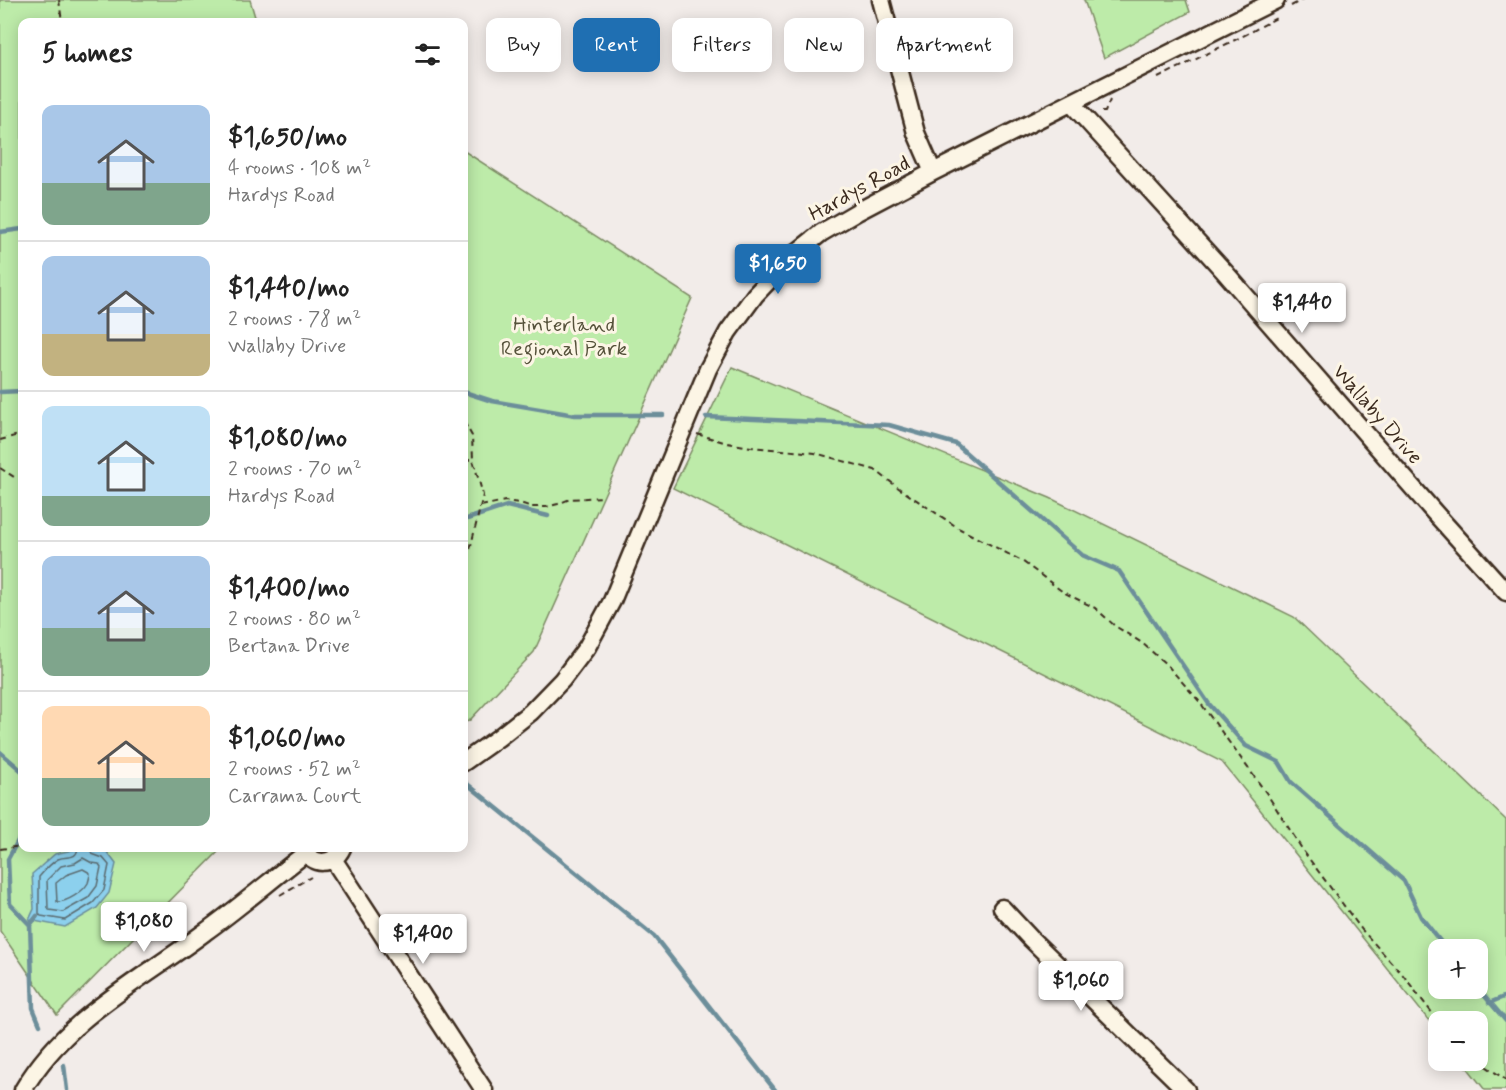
<!DOCTYPE html>
<html lang="en">
<head>
<meta charset="utf-8">
<style>
	:root { --surface:#fff; --page:#f6f6f6; --text:#222; --muted:#767676; --line:#e0e0e0; --accent:#1f6fb2 }
	body { margin:0; font-family:Mynerve,sans-serif; background:var(--page); color:var(--text); height:100vh; display:flex; flex-direction:column; font-size:22px; white-space:nowrap }
	* { box-sizing:border-box; margin:0 }
	p { font-size:20px; color:var(--muted) }
	.icon { flex:none; width:33px; height:33px; fill:none; stroke:currentColor; stroke-width:2; stroke-linecap:round; stroke-linejoin:round }
	.map { position:relative; flex:1; overflow:hidden }
	.details { position:absolute; left:18px; top:18px; width:450px; height:834px; display:flex; flex-direction:column; background:var(--surface); border-radius:12px; box-shadow:0 3px 15px #0003 }
	.details>* { flex:none }
	.hud { position:absolute; left:486px; top:18px; width:570px; height:54px; display:flex; gap:12px }
	.controls { position:absolute; left:1428px; top:939px; display:grid; gap:12px }
	.controls a { display:grid; place-items:center; width:60px; height:60px; border-radius:12px; background:var(--surface); box-shadow:0 3px 15px #0003; font-size:30px }
	.price { position:absolute; translate:-50% -51px; padding:0 14px; border-radius:6px; background:#fff; color:#222; font-size:20px; line-height:39px; filter:drop-shadow(0 2px 3px #0008) }
	.price::after { content:''; position:absolute; left:50%; top:36px; width:18px; height:14px; margin-left:-9px; background:inherit; clip-path:polygon(0 0,100% 0,50% 100%) }
	.price.active { background:var(--accent); color:#fff }
	ul { padding:0; list-style:none }
	li { display:flex; align-items:center; gap:18px; height:150px; padding:0 24px }
	li+li { border-top:2px solid var(--line) }
	li span { display:grid; place-items:center; flex:none; width:168px; height:120px; border-radius:12px; color:#555 }
	li>.icon { margin-inline-start:auto }
	span .icon { width:72px; height:72px; fill:#fffc; stroke-width:1 }
	li b { font-size:26px }
	h2 { display:flex; justify-content:space-between; align-items:center; height:72px; padding:0 24px; font-size:26px }
	.pill { padding:0 21px; border-radius:12px; background:var(--surface); box-shadow:0 3px 15px #0003; font-size:21px; line-height:54px }
	.pill.active { background:var(--accent); color:#fff }
	.map>svg:first-child { display:block }
</style>
</head>
<body>
<div class="map">
<svg width="1506" height="1090" viewBox="0 0 1506 1090">
	<rect width="100%" height="100%" fill="#f2ece9"/>
	<filter id="ink" filterUnits="userSpaceOnUse"><feTurbulence type="fractalNoise" baseFrequency=".0167" numOctaves="2"/><feDisplacementMap in="SourceGraphic" scale="12" xChannelSelector="R" yChannelSelector="G"/><feConvolveMatrix kernelMatrix="1 2 1 2 8 2 1 2 1" color-interpolation-filters="sRGB"/></filter>
	<g filter="url(#ink)">
		<path fill="#bdeba9" stroke="#7c8a64" stroke-width="1.5" fill-rule="evenodd" d="M 0,0 L 250,0 L 255,17 L 263,22 L 22,22 L 22,848 L 222,848 L 57,1015 L 0,931 Z
			M 1084,0 L 1186,0 L 1190,12 L 1104,58 Z
			M 464,151 L 692,298 L 534,652 L 469,721 L 464,722 Z
			M 732,367 L 1050,498 L 1294,617 L 1506,820 L 1506,1090 L 1485,1090 L 1462,1061 L 1478,1060 L 1478,1022 L 1438,1022 L 1438,1032 L 1222,762 L 673,488 ZM 1438,950 L 1478,950 L 1478,988 L 1438,988 Z"/>
		<path fill="#8cd0ed" stroke="#6c8e9a" stroke-width="1.5" d="M 81,848 L 107,852 L 116,864 L 109,893 L 97,908 L 65,927 L 29,920 L 34,909 L 32,874 L 55,854 Z"/>
		<g fill="none" stroke-linecap="round" stroke-linejoin="round">
			<path stroke="#5b6c71" stroke-width="1.5" d="M 78,848 C 76,861 67,855 58,859 C 51,863 44,871 39,877 L 39,914 L 41,916 L 65,920 L 93,903 L 104,890 L 109,865 L 103,858 L 92,854 L 90,848
				M 83,858 L 92,863 L 99,864 L 101,867 L 97,886 L 88,898 L 63,912 L 49,910 L 48,908 L 47,880 L 61,866 L 75,863 Z
				M 83,869 L 90,873 C 90,876 89,880 88,883 C 83,892 67,902 57,902 L 56,883 L 66,875 Z"/>
			<path stroke="#6c8e9a" stroke-width="4.5" d="M 0,232 L 22,229
				M 0,392 L 22,391
				M 464,392 L 492,401 L 575,415 L 663,415
				M 706,417 L 889,425 L 956,444 L 1082,555 L 1119,571 L 1209,704 L 1246,746 L 1279,762 L 1291,782 L 1404,881 L 1421,917 L 1447,950
				M 464,520 L 507,506 L 548,516
				M 0,752 L 22,771
				M 466,783 L 654,936 L 775,1090
				M 22,833 L 8,859 L 10,904 L 30,925
				M 37,916 L 30,925 L 33,1008 L 40,1025
				M 1478,988 L 1506,1021
				M 1489,1003 L 1506,996
				M 64,1065 L 67,1090"/>
			<defs>
				<path id="minor" d="M 881,0 L 916,133 L 933,172
					M 1072,104 L 1223,270 L 1434,512 L 1506,592
					M 464,762 L 498,738 L 531,712 L 562,680 L 587,647 L 612,601 L 708,369 L 728,332 L 755,295 L 791,257 L 821,233 L 857,212 L 933,172 L 1276,0
					M 304,848 C 311,867 334,866 342,848
					M 333,859 L 484,1090
					M 1002,908 L 1031,939 L 1186,1090
					M 23,1090 C 66,1017 140,981 205,932 C 240,907 272,879 306,853"/>
			</defs>
			<use href="#minor" stroke="#3b2a1e" stroke-width="21"/>
			<path stroke="#3b2a1e" stroke-width="2" stroke-dasharray="6 4.5" stroke-linecap="butt" d="M 59,0 L 62,22
				M 1291,6 L 1302,0
				M 1158,78 L 1249,33 L 1278,17
				M 1102,112 L 1105,112 L 1110,100
				M 464,422 L 472,436 L 473,460 L 483,495 L 464,575
				M 697,434 L 727,443 L 751,447 L 815,453 L 875,470 L 900,489 L 960,529 L 1022,561 L 1063,592 L 1095,608 L 1115,626 L 1142,643 L 1167,665 L 1199,701 L 1267,794 L 1304,852 L 1362,930 L 1403,975 L 1439,1022
				M 0,440 L 22,434
				M 464,460 L 473,460
				M 0,468 L 14,477
				M 481,506 L 505,501 L 520,503 L 532,507 L 546,507 L 558,504 L 570,499 L 603,497
				M 0,849 L 22,846
				M 280,895 L 311,877
				M 1477,1060 L 1506,1080"/>
			<use href="#minor" stroke="#fcf5e5" stroke-width="16"/>
		</g>
	</g>
	<g text-anchor="middle" stroke-width="6" stroke-linejoin="round" paint-order="stroke">
		<g font-size="21" fill="#3b2a1e" stroke="#fcf5e5">
			<text transform="translate(859 188) rotate(-29)" y="7">Hardys Road</text>
			<text transform="translate(1378 414) rotate(49)" y="7">Wallaby Drive</text>
		</g>
		<g font-size="21" fill="#55513a" stroke="#fcf5e5">
			<text x="564" y="331">Hinterland<tspan x="564" dy="24">Regional Park</tspan></text>
		</g>
	</g>
</svg>
<div class="controls">
<a>+</a>
<a>−</a>
</div>
<b class="price active" style="left:778px;top:295px">$1,650</b>
<b class="price" style="left:1302px;top:334px">$1,440</b>
<b class="price" style="left:144px;top:953px">$1,080</b>
<b class="price" style="left:423px;top:965px">$1,400</b>
<b class="price" style="left:1081px;top:1012px">$1,060</b>
<div class="hud">
<a class="pill">Buy</a>
<a class="pill active">Rent</a>
<a class="pill">Filters</a>
<a class="pill">New</a>
<a class="pill">Apartment</a>
</div>
<section class="details">
<h2>5 homes<svg class="icon" aria-label="filters" viewBox="0 0 24 24"><path d="M4 7h16M4 17h16"/><circle cx="9" cy="7" r="2"/><circle cx="15" cy="17" r="2"/></svg></h2>
<ul>
<li><span style="background:linear-gradient(#a9c7e8 65%,#7fa58c 0)"><svg class="icon" aria-label="home" viewBox="0 0 24 24"><path d="M3 11l9-7 9 7M6 9v11h12V9"/></svg></span><div><b>$1,650/mo</b><p>4 rooms · 108 m²</p><p>Hardys Road</p></div></li>
<li><span style="background:linear-gradient(#a9c7e8 65%,#c2b280 0)"><svg class="icon" aria-label="home" viewBox="0 0 24 24"><path d="M3 11l9-7 9 7M6 9v11h12V9"/></svg></span><div><b>$1,440/mo</b><p>2 rooms · 78 m²</p><p>Wallaby Drive</p></div></li>
<li><span style="background:linear-gradient(#bfe0f5 75%,#7fa58c 0)"><svg class="icon" aria-label="home" viewBox="0 0 24 24"><path d="M3 11l9-7 9 7M6 9v11h12V9"/></svg></span><div><b>$1,080/mo</b><p>2 rooms · 70 m²</p><p>Hardys Road</p></div></li>
<li><span style="background:linear-gradient(#a9c7e8 60%,#7fa58c 0)"><svg class="icon" aria-label="home" viewBox="0 0 24 24"><path d="M3 11l9-7 9 7M6 9v11h12V9"/></svg></span><div><b>$1,400/mo</b><p>2 rooms · 80 m²</p><p>Bertana Drive</p></div></li>
<li><span style="background:linear-gradient(#ffd9b3 60%,#7fa58c 0)"><svg class="icon" aria-label="home" viewBox="0 0 24 24"><path d="M3 11l9-7 9 7M6 9v11h12V9"/></svg></span><div><b>$1,060/mo</b><p>2 rooms · 52 m²</p><p>Carrama Court</p></div></li>
</ul>
</section>
</div>
</body>
</html>
